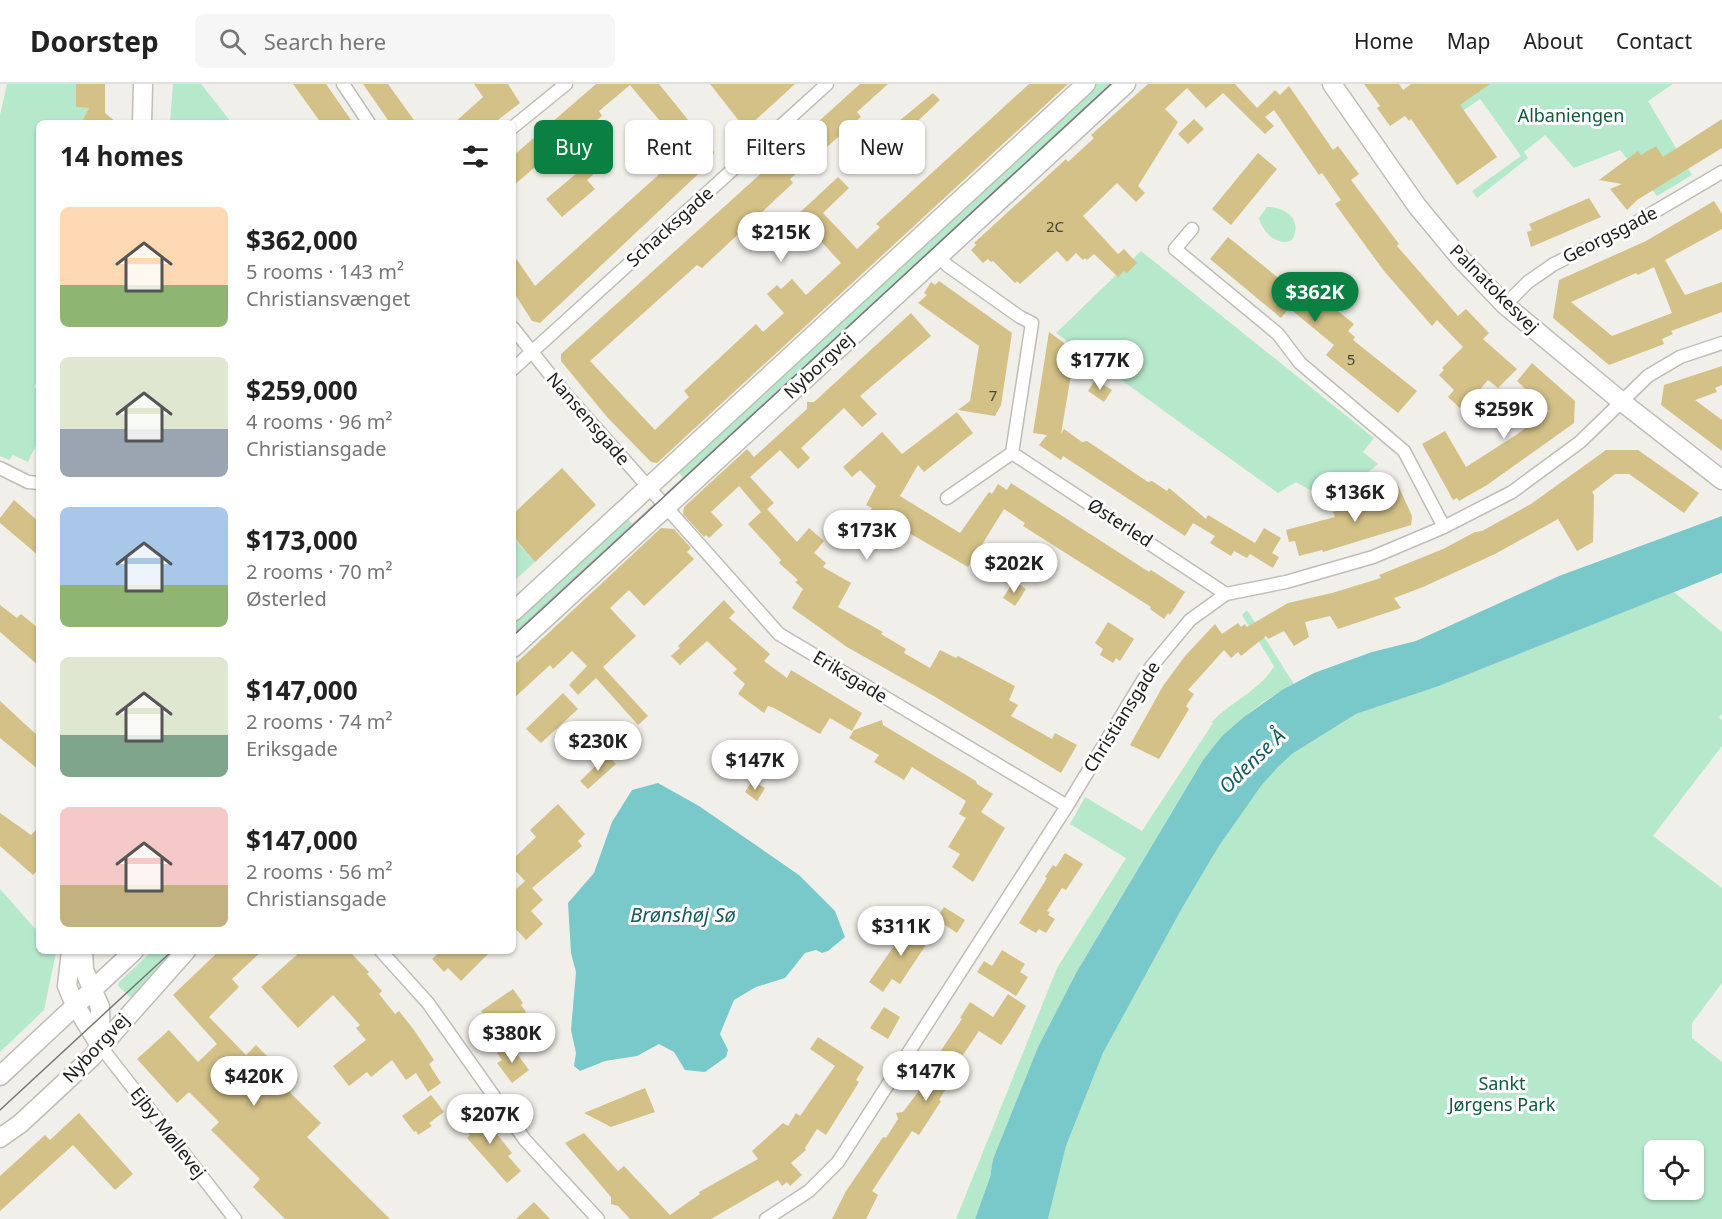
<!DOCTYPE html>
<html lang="en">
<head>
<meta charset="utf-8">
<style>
	:root { --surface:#fff; --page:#f6f6f6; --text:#222; --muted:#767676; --line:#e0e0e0; --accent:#0b8043 }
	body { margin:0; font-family:"Noto Sans",sans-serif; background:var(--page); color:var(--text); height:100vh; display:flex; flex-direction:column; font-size:22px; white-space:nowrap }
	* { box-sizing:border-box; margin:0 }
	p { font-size:20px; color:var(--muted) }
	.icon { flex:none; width:33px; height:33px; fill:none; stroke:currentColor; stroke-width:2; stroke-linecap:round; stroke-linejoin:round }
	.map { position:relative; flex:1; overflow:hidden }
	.sheet { position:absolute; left:36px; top:36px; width:480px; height:834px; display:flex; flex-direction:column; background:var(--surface); border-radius:9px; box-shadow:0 2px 4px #0004 }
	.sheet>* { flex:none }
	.top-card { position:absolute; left:534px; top:36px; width:570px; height:54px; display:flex; gap:12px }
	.buttons { position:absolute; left:1644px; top:1056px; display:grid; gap:12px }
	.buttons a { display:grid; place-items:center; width:60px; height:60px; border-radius:9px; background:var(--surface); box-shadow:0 2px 4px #0004; font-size:30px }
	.price { position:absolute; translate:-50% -51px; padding:0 14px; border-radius:21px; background:#fff; color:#222; font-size:20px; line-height:39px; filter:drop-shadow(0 2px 3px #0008) }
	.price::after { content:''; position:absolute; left:50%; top:36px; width:18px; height:14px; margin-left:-9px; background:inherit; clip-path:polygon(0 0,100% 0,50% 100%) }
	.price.current { background:var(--accent); color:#fff }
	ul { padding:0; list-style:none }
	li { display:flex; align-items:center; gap:18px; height:150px; padding:0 24px }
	li span { display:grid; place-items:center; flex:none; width:168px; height:120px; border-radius:9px; color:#555 }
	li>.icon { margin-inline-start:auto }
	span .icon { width:72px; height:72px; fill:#fffc; stroke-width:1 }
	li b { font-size:26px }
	h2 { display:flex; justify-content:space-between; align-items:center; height:72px; padding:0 24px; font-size:26px }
	.pill { padding:0 21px; border-radius:9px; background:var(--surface); box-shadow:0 2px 4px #0004; font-size:21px; line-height:54px }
	.pill.current { background:var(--accent); color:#fff }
	header { display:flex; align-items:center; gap:36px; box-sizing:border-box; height:84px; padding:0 30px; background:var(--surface); border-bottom:2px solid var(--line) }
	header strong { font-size:28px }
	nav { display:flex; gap:33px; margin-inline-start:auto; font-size:21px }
	.search { width:420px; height:54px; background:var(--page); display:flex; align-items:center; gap:15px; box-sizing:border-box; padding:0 21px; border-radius:9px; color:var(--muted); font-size:22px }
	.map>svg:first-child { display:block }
</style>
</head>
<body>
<header>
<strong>Doorstep</strong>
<div class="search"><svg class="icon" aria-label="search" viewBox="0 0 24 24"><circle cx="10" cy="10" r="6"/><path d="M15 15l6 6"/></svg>Search here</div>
<nav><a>Home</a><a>Map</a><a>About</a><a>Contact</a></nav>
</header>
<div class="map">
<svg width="1722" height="1135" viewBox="0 0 1722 1135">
	<rect width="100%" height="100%" fill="#f1efe9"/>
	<path fill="#b6e9cc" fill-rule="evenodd" d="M 7,0 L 76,0 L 76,23 L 89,24 L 81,39 L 39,39 L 39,294 L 34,303 L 39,306 L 39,355 L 28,378 L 13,371 L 9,376 L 0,372 L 0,31 Z
		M 173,0 L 201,0 L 232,39 L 170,39 Z
		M 1093,0 L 1119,0 L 687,398 L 675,384 Z
		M 1489,0 L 1673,0 L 1648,17 L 1692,91 L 1657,112 L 1620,66 L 1574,84 L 1545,51 L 1524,68 L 1528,74 L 1477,114 L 1472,107 L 1521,72 L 1480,15 L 1464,26 L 1454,25 Z
		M 1267,123 C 1287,123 1303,137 1292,156 C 1277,164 1262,147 1259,134 Z
		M 1141,167 L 1374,354 L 1363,368 L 1378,380 L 1354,401 L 1322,413 L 1296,398 L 1278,409 L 1056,249 Z
		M 625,432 L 637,445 L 513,559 L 513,535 Z
		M 513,453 L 535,478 L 513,498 Z
		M 1674,508 L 1722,548 L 1722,630 L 1719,633 L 1722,636 L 1722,662 L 1653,752 L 1722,804 L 1722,899 L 1692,939 L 1692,954 L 1722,978 L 1722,1135 L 1048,1135 L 1066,1062 L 1103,969 L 1181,826 L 1219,762 L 1261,702 L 1277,684 L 1292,670 L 1356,630 L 1439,602 ZM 1654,1066 L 1694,1066 L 1694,1106 L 1654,1106 Z
		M 1247,526 L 1294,600 C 1258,618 1228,645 1203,676 L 1076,889 L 1038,963 L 993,1075 L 990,1093 L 975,1135 L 956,1135 L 1057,884 L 1126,774 L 1070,740 L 1085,713 L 1142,747 L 1213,639 L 1212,638 C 1229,619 1263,604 1274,582 L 1242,531 Z
		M 0,805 L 39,849 L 39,867 L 56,868 L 44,926 L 0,968 Z
		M 152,867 L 179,867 L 136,911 L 130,913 L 118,902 L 119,898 Z"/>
	<path fill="#7ac9ca" d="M 1722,432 L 1722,489 L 1439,602 L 1356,630 L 1292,670 L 1277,684 L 1261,702 L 1219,762 L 1181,826 L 1103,969 L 1066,1062 L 1048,1135 L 975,1135 L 990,1093 L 993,1075 L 1038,963 L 1076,889 L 1203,676 L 1222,652 L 1244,633 L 1282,606 L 1314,589 L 1372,568 L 1416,557 L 1559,492 Z
		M 658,699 L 699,722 L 799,791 L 835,827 L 845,853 L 828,867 L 822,869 L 816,866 L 805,869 L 785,894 L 756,903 L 734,916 L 720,950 L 728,966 L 726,973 L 705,988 L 685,986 L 674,968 L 659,960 L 637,972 L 605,977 L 580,987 L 574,982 L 576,969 L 571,946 L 576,888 L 571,869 L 568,819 L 594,789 L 612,738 L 632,706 Z"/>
	<path fill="#d3c187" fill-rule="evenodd" d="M 76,0 L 105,0 L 105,29 L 117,39 L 81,39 L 89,24 L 76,23 Z
		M 293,0 L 326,0 L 353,39 L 321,39 Z
		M 363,0 L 388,0 L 416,39 L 390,39 Z
		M 474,0 L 508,0 L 520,19 L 494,39 L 454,39 L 483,13 Z
		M 596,0 L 659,0 L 714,68 L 711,78 L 540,239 L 532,237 L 513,207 L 513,170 L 535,202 L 685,67 L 630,1 L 599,27 L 602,32 L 572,58 L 569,54 L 513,102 L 513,72 Z
		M 710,0 L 795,0 L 749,42 L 743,42 Z
		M 860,0 L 888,0 L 857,28 L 861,33 L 855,38 L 881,71 L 872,79 L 844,48 L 790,95 L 793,99 L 702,184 L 697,181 L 590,277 L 655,346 L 689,313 L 684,307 L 756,240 L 763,248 L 784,229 L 767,210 L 777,201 L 781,205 L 792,195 L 806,211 L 841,179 L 808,143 L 793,158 L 783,148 L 796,136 L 794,134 L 838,93 L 849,104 L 823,129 L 857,165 L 880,143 L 876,140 L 1029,0 L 1068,0 L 657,379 L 651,378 L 607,333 L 561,277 L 561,270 Z
		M 1148,0 L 1235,0 L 1257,24 L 1275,6 L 1280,11 L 1289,2 L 1333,66 L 1338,62 L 1359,90 L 1351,96 L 1399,160 L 1397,162 L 1458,232 L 1466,225 L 1489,249 L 1483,255 L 1517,285 L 1498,304 L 1488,296 L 1462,326 L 1448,313 L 1454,306 L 1439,291 L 1444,286 L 1442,284 L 1463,263 L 1437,236 L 1432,242 L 1384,187 L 1335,120 L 1341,116 L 1322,89 L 1319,91 L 1274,26 L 1265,33 L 1274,42 L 1265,50 L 1223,9 L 1206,24 L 1187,4 L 1165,25 L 1178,38 L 1138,102 L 1145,109 L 1136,118 L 1117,99 L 1083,132 L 1118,170 L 1124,165 L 1137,179 L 1127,189 L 1124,187 L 1118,193 L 1094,170 L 1087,176 L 1085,174 L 1083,176 L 1076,169 L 1067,178 L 1057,167 L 1020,200 L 1017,197 L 1015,199 L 993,177 L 991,178 L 988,175 L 983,179 L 971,166 L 976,161 L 974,159 L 1066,75 L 1068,78 L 1094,54 L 1091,51 Z
		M 1364,0 L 1399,0 L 1403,6 L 1411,0 L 1490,0 L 1460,21 L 1497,73 L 1457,101 L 1411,35 L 1409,37 L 1405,32 L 1390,42 L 1377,24 L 1380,22 Z
		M 933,9 L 940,16 L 901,53 L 893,42 Z
		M 1194,35 L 1204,45 L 1188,60 L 1178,50 Z
		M 1722,35 L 1722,64 L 1637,116 L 1627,126 L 1610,105 L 1622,100 L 1599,96 L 1638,67 L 1641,71 L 1656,62 L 1663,73 Z
		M 1258,69 L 1277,85 L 1231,141 L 1212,125 Z
		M 585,75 L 596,88 L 587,96 L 595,105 L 562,133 L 546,115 L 577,89 L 573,85 Z
		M 1589,114 L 1601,133 L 1531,163 L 1527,148 L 1532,146 L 1529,140 Z
		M 1714,117 L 1722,130 L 1722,145 L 1665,176 L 1685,211 L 1722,198 L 1722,228 L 1671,247 L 1673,250 L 1662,255 L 1664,260 L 1609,281 L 1553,234 L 1559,196 L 1646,157 ZM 1654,183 L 1672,229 L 1612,252 L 1571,218 L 1636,189 L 1638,191 Z
		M 1228,153 L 1298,210 L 1306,201 L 1354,240 L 1348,247 L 1355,253 L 1353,256 L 1417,307 L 1398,329 L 1326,271 L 1334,261 L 1289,224 L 1281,234 L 1210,175 Z
		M 939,197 L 1012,249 L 1001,321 L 995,332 L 958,326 L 970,317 L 979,262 L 918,219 L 927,211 L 924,209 L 931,198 L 935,201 Z
		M 911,229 L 931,252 L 860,312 L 877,330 L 862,343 L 844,324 L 801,364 L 810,374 L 798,385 L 780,366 L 750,393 L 774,419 L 767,425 L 797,458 L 809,444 L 824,457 L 814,469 L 826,479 L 823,483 L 851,499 L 838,523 L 883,548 L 881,550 L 906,565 L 904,569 L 930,584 L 940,566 L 956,574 L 958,572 L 1015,602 L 1009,616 L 1018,621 L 1011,632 L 1052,655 L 1055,649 L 1077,661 L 1061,689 L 932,611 L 847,563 L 792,524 L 803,505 L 795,498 L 798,496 L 779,479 L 781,476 L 748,440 L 761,428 L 739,402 L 711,428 L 723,441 L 709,454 L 706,451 L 704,453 L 683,430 L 684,423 L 747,365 L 754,373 L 807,325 L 807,318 L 814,318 Z
		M 1049,248 L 1075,267 L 1061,350 L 1064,345 L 1082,358 L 1087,357 L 1148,398 L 1152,397 L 1167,407 L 1169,404 L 1206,435 L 1208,431 L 1255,459 L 1264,444 L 1281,454 L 1272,469 L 1279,473 L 1273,484 L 1250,470 L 1247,474 L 1234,467 L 1231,472 L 1210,459 L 1215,452 L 1193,439 L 1185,452 L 1063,372 L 1061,376 L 1039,361 L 1047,351 L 1033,349 Z
		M 1532,279 L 1575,317 L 1574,339 L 1487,401 L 1459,417 L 1457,414 L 1453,416 L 1422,360 L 1445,347 L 1466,383 L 1516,351 L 1549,327 L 1517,297 Z
		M 1722,282 L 1722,301 L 1715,304 L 1717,308 L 1695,316 L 1722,336 L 1722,367 L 1661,321 L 1664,301 Z
		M 1095,296 L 1112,306 L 1104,318 L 1088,307 Z
		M 957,328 L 973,349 L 924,388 L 918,381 L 900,412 L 960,449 L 989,408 L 992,410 L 998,400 L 1007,406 L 1011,399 L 1149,488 L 1151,486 L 1185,508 L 1170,531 L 1168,529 L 1164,535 L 1150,525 L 1151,523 L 1023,442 L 1025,439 L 1004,425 L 968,483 L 904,446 L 891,466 L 858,446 L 872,424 L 866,421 L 876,402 L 860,386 L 852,393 L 843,383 L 882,348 L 902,370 Z
		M 1606,366 L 1638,366 L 1699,409 L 1684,429 L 1629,390 L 1615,390 L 1592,408 L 1594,411 L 1593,458 L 1577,467 L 1558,435 L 1495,470 L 1423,503 L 1394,514 L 1401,524 L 1338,545 L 1330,532 L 1305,538 L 1309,553 L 1294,562 L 1284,547 L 1268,555 L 1266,552 L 1241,572 L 1238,568 L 1231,574 L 1224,566 L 1188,606 L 1194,610 L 1186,622 L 1189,625 L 1159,675 L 1130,661 L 1163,602 L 1185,572 L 1215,540 L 1222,550 L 1238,539 L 1241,543 L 1245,540 L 1247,543 L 1288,519 L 1332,509 L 1381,494 L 1379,491 L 1443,465 L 1475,448 L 1482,447 L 1531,420 Z
		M 562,384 L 596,421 L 535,478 L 513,452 L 513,430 Z
		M 1391,399 L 1392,401 L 1397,399 L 1412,432 L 1411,441 L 1323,468 L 1322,466 L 1299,472 L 1295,457 L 1289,458 L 1286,446 L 1335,433 L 1333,428 L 1377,414 L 1375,409 L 1379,407 L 1378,405 Z
		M 14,416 L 39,438 L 39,472 L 0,439 L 0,434 Z
		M 661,444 L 674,445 L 691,464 L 687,468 L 694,475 L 644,522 L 629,506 L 610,524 L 636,552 L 603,583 L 648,632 L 638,641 L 596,594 L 578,611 L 569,601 L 587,582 L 572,567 L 553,585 L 550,581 L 513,615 L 513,582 Z
		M 1014,497 L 1026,505 L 1015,522 L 1003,514 Z
		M 724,516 L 735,528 L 729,534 L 770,570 L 764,577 L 787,594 L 791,586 L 862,629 L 852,647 L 830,634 L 820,650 L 774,624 L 768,622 L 764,629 L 738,610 L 745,600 L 733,589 L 737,585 L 707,557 L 680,581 L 671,572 L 680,564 L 678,562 Z
		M 0,521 L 17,534 L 21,530 L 39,545 L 39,582 L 0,548 Z
		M 1108,538 L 1134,555 L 1120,577 L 1116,574 L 1113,579 L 1100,571 L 1103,565 L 1095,559 Z
		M 563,609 L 578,625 L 541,659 L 526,645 Z
		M 0,617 L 39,653 L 39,686 L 0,654 Z
		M 882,636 L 883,641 L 976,697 L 977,700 L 993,710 L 981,728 L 1005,744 L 973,798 L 952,783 L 960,770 L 948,763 L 966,734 L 959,730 L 966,717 L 912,683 L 904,696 L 874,678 L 879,671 L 849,654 L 854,646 Z
		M 607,671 L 616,680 L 588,705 L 580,697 Z
		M 752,697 L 765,704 L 757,717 L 745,708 Z
		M 558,720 L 585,750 L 578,757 L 582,762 L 532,804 L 543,816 L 531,827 L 543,840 L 526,856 L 513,842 L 513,808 L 525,797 L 513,784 L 513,775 L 536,753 L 530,746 Z
		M 0,729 L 31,751 L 39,743 L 39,784 L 33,791 L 0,762 Z
		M 1065,769 L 1083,780 L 1066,806 L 1062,804 L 1047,827 L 1050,828 L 1048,831 L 1055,835 L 1046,849 L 1039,845 L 1036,849 L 1019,839 L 1047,794 L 1045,793 L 1053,781 L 1056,783 Z
		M 944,823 L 965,836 L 957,849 L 936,835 Z
		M 911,840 L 931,853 L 900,900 L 892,895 L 883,908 L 869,898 L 894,862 L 892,861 L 904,841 L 909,844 Z
		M 1002,866 L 1025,880 L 1020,888 L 1028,893 L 1016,912 L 977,888 L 984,877 L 992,882 Z
		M 219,867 L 262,867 L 232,895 L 239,903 L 209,933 L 246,971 L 256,961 L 279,984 L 272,991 L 321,1039 L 307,1053 L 390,1135 L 285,1135 L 253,1103 L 260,1095 L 211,1046 L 219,1038 L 189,1008 L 177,1019 L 137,975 L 169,946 L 198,978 L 217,960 L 173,911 Z
		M 301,867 L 349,867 L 369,888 L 367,890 L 382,907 L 379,910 L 395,930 L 399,927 L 414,946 L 434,976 L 429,980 L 441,999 L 428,1008 L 416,989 L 406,996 L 392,976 L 371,993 L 367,988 L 349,1002 L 333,982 L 366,956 L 356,944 L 360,941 L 333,911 L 298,944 L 261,903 Z
		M 441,867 L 491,867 L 461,897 L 448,884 L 444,888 L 432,875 Z
		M 513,905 L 523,919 L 521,921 L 526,928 L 498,950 L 481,927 Z
		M 1008,910 L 1026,922 L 1008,951 L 1001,961 L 979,947 L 946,996 L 950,998 L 939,1016 L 941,1017 L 919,1051 L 912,1047 L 872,1107 L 878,1111 L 866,1135 L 832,1135 L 846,1107 L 883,1053 L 886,1054 L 898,1035 L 896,1029 L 903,1028 L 918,1008 L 930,988 L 928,986 L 962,935 L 960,934 L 970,918 L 993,933 Z
		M 884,923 L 900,933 L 888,955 L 870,944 Z
		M 818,953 L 864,983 L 856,996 L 859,998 L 856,1003 L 826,1051 L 817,1045 L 805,1064 L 806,1066 L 791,1079 L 802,1091 L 790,1102 L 787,1098 L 782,1102 L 778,1096 L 711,1135 L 630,1135 L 618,1122 L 611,1120 L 611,1113 L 565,1059 L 584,1049 L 618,1087 L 624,1082 L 670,1131 L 700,1110 L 699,1108 L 758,1075 L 752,1067 L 783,1039 L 788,1042 L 796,1029 L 800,1032 L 835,982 L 810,965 Z
		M 509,959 L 529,986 L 512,999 L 497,979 L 502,976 L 497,969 Z
		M 645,1004 L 655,1028 L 611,1043 L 584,1029 Z
		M 431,1011 L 444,1028 L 429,1039 L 432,1042 L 418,1051 L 416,1047 L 414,1048 L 402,1032 Z
		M 476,1024 L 512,1069 L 508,1072 L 521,1087 L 507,1099 L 467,1054 L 470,1051 L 459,1037 Z
		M 79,1029 L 133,1090 L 115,1106 L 73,1061 L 0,1127 L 0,1092 L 45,1051 L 50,1056 Z
		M 534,1118 L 550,1135 L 516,1135 Z"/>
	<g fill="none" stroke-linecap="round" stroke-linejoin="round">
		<defs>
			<path id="street" d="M 343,0 L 369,39
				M 513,43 L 566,0
				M 1192,145 L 1175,165 L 1278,250 L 1300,279 L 1404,367 L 1444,443
				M 938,172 L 948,182 L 1020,233 L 1032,239 L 1012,369 L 1226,510
				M 1505,221 L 1528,198 L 1554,180 L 1627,144 L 1722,88
				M 513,244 L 563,307 L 779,550 L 1067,722
				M 513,285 L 827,0
				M 0,384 L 28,398 L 39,399
				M 947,414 L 1012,369
				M 381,867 L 428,919 L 525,1056 L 598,1135
				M 101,963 L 235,1135
				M 766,1135 L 809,1107 L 838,1078 L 1067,722 L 1151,583 L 1190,536 L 1226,510 L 1286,498 L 1373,473 L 1444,443 L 1512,408 L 1580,358 L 1648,292 L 1680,273 L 1722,259"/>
			<path id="secondary" d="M 1332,0 L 1417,122 L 1461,175 L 1505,221 L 1622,318 L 1722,396
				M 142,39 L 143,0
				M 513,528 L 1086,0
				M 513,564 L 1126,0
				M 71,867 L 67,902 L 75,921 L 101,963
				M 83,867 L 84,886 L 100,923 L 101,961
				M 0,992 L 134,867
				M 0,1054 L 20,1040 L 91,974 L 186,867"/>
		</defs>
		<use href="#street" stroke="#bfbdb7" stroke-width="15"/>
		<use href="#secondary" stroke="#bfbdb7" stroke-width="21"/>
		<use href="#street" stroke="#fff" stroke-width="12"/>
		<use href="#secondary" stroke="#fff" stroke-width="18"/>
		<path stroke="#797875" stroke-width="1.5" d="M 513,552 L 1111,0
			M 0,1026 L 172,867"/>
	</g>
	<g text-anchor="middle" stroke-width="6" stroke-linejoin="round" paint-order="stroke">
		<g font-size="15" fill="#494434">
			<text x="1055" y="148">2C</text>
			<text x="1351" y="281">5</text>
			<text x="993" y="317">7</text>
		</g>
		<g font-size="18" fill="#10593a" stroke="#fff">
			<text x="1571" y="38">Albaniengen</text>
			<text x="1502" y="1006">Sankt<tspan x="1502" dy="21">Jørgens Park</tspan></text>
		</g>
		<g font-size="18" fill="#1b1b19" stroke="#fff">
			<text transform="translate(670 143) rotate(-42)" y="6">Schacksgade</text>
			<text transform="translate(1610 151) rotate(-27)" y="6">Georgsgade</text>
			<text transform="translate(1494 205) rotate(45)" y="6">Palnatokesvej</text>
			<text transform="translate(819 282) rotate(-43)" y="6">Nyborgvej</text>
			<text transform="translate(588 335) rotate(49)" y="6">Nansensgade</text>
			<text transform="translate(1120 439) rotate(33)" y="6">Østerled</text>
			<text transform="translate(850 593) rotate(31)" y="6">Eriksgade</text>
			<text transform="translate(1122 633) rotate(-58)" y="6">Christiansgade</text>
			<text transform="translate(96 964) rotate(-47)" y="6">Nyborgvej</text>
			<text transform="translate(168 1049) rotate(52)" y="6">Ejby Møllevej</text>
		</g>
		<g font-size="20" font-style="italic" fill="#175b5c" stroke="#fff">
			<text transform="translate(1252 677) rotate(-44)" y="7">Odense Å</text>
			<text x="683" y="838">Brønshøj Sø</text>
		</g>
	</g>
</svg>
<div class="buttons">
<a><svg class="icon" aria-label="locate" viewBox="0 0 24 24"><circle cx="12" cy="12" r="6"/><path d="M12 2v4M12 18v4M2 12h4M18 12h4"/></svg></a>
</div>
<b class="price" style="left:781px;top:179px">$215K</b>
<b class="price current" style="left:1315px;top:239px">$362K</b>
<b class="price" style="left:1100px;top:307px">$177K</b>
<b class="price" style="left:1504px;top:356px">$259K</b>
<b class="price" style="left:1355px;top:439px">$136K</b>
<b class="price" style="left:867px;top:477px">$173K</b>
<b class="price" style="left:1014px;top:510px">$202K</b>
<b class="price" style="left:598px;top:688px">$230K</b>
<b class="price" style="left:755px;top:707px">$147K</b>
<b class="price" style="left:901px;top:873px">$311K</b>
<b class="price" style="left:512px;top:980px">$380K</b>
<b class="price" style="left:926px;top:1018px">$147K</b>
<b class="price" style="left:254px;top:1023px">$420K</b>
<b class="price" style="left:490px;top:1061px">$207K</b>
<div class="top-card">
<a class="pill current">Buy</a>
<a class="pill">Rent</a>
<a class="pill">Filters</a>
<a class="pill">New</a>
</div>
<section class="sheet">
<h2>14 homes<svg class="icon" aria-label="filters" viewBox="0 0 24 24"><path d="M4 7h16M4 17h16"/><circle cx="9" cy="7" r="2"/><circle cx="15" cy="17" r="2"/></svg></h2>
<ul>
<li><span style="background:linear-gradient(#ffd9b3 65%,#8fb573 0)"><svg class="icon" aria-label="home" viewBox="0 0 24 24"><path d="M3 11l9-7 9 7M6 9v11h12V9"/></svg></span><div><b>$362,000</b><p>5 rooms · 143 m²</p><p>Christiansvænget</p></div></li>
<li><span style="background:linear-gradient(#dfe7d0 60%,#9aa5b1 0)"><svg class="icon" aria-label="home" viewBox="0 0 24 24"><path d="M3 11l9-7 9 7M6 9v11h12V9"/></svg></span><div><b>$259,000</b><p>4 rooms · 96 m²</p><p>Christiansgade</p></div></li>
<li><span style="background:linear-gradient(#a9c7e8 65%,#8fb573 0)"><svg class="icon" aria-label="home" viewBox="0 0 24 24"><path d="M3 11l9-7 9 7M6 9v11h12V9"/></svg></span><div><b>$173,000</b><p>2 rooms · 70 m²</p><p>Østerled</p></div></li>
<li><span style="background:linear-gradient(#dfe7d0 65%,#7fa58c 0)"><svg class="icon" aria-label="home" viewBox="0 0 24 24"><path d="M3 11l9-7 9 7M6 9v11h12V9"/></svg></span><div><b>$147,000</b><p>2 rooms · 74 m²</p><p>Eriksgade</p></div></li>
<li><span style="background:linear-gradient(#f6c9c9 65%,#c2b280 0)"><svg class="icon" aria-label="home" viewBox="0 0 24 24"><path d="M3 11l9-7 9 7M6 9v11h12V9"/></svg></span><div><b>$147,000</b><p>2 rooms · 56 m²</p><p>Christiansgade</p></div></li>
</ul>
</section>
</div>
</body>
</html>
